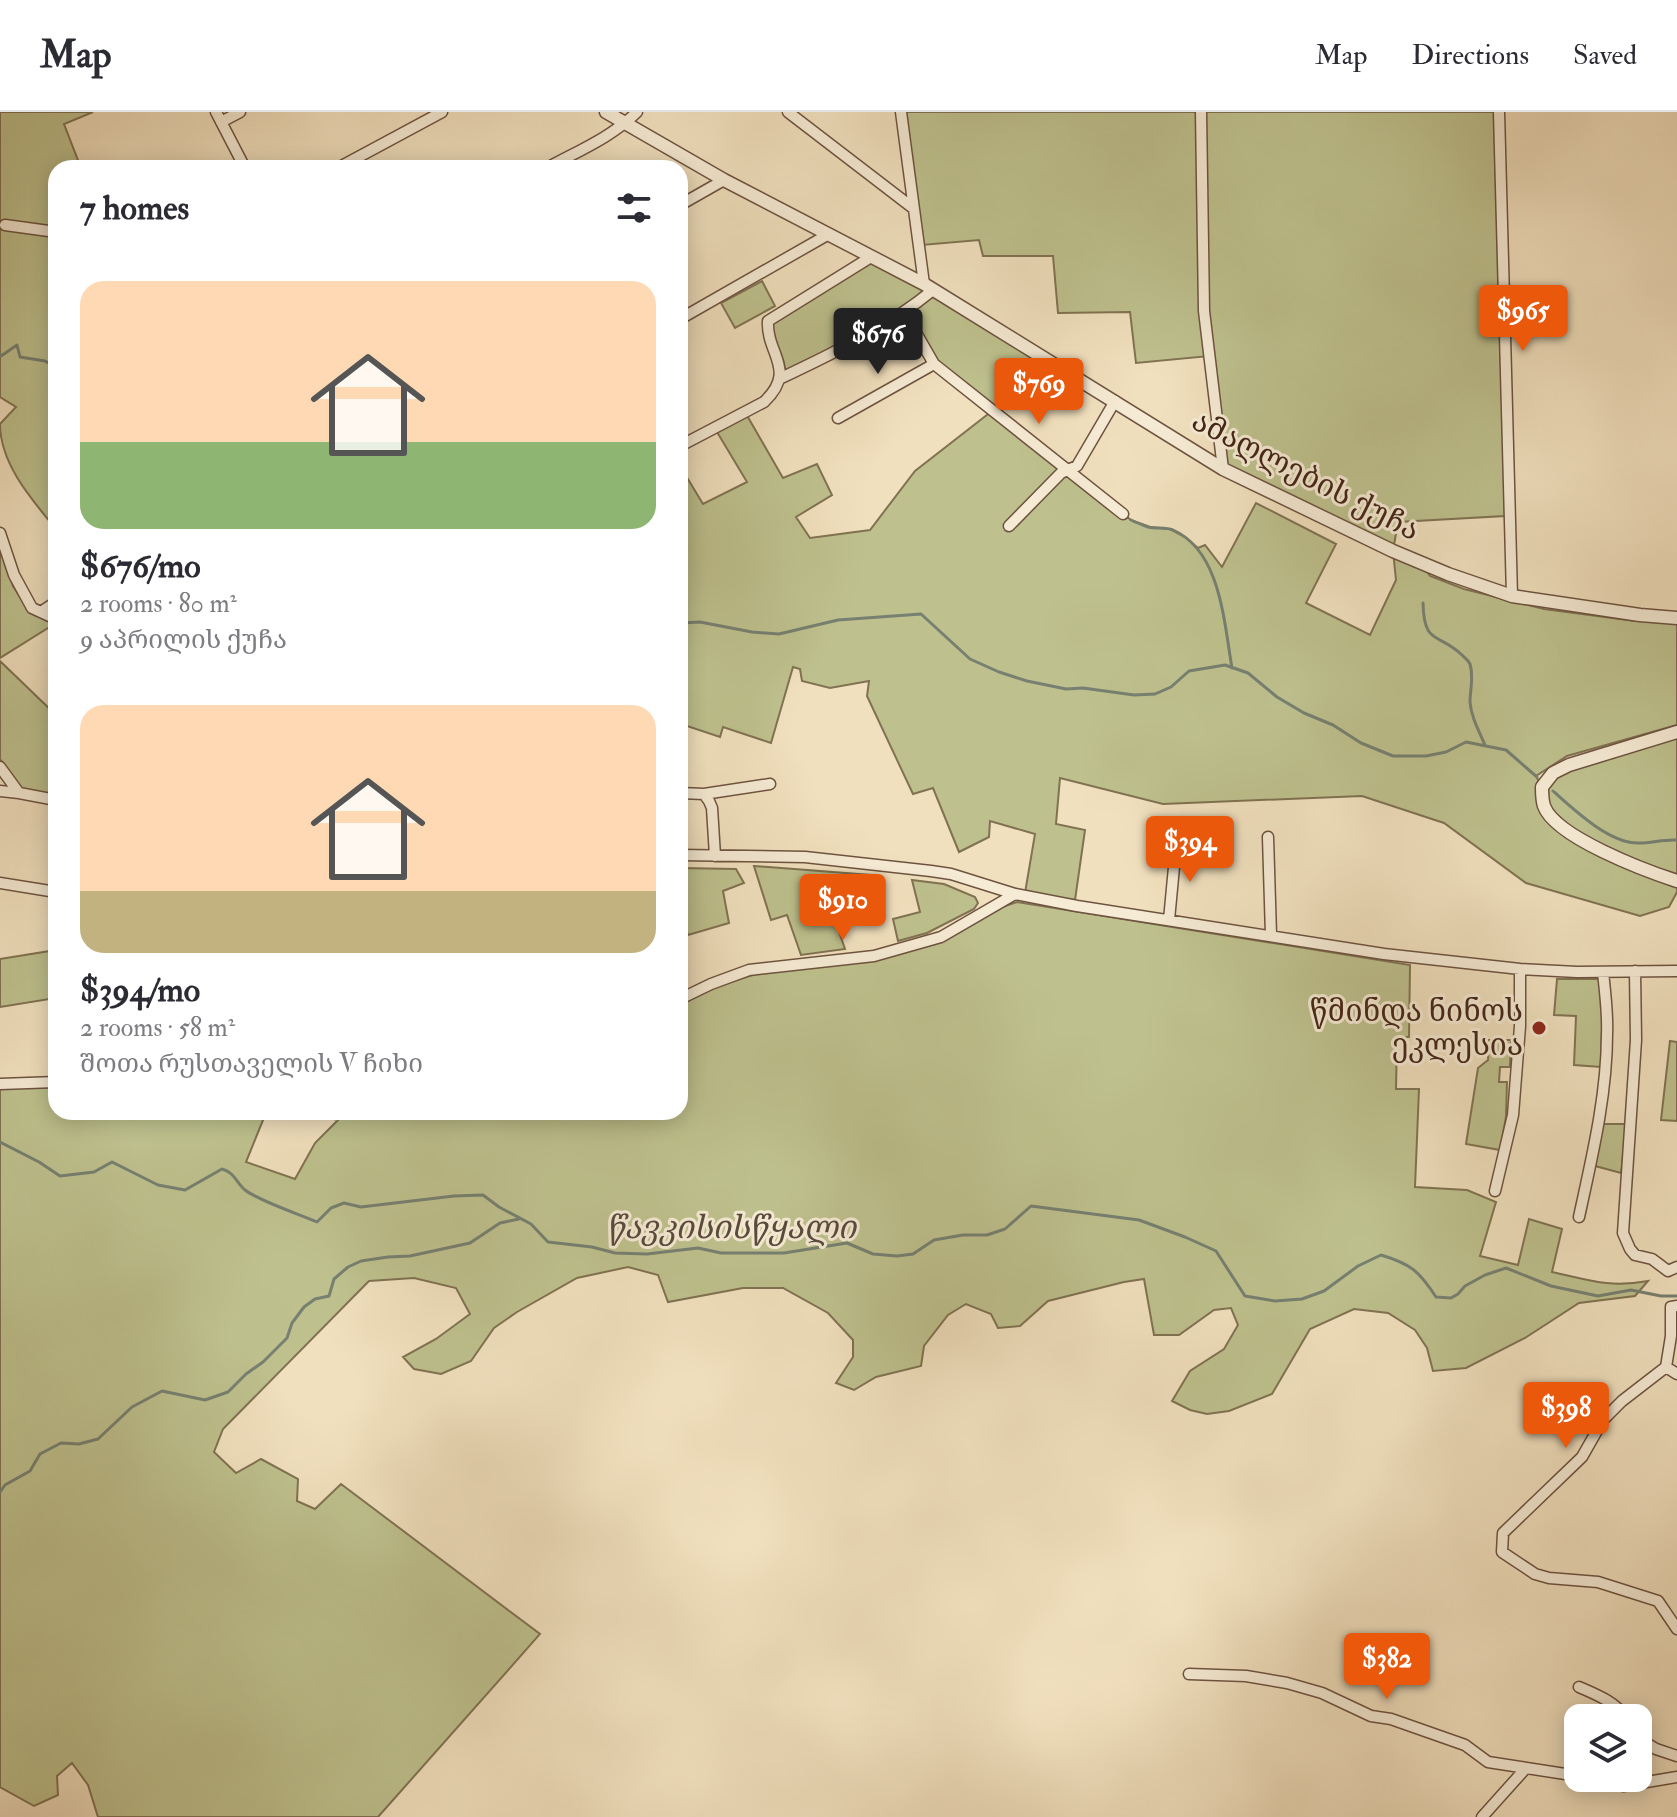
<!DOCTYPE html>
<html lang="en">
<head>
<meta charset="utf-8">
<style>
	:root { --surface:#fff; --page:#f7f7f7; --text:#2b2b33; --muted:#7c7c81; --line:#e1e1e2; --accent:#ea580c }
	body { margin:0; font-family:"IM FELL Double Pica","Noto Serif Georgian",serif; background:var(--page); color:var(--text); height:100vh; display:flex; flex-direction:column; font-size:30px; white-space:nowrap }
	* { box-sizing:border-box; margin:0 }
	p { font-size:26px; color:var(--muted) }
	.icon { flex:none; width:44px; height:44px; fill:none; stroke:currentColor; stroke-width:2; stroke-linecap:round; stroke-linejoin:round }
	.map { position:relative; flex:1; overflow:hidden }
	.panel { position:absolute; left:48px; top:48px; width:640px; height:960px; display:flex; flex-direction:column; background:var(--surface); border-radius:24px; box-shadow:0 4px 20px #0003 }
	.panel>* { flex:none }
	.buttons { position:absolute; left:1564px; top:1592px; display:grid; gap:16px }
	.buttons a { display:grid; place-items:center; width:88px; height:88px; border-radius:16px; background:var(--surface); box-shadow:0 4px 20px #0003; font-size:40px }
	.price { position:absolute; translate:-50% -68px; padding:0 18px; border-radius:8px; background:var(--accent); color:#fff; font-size:26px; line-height:52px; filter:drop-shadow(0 2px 4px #0008) }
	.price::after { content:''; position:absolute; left:50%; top:48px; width:24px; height:18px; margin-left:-12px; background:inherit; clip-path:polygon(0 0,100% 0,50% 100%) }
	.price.on { background:#222; color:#fff }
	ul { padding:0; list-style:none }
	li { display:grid; align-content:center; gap:16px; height:424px; padding:0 32px }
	li span { display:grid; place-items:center; height:248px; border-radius:24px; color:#555 }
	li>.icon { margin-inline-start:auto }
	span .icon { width:144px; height:144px; fill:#fffc; stroke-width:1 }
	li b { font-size:34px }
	h2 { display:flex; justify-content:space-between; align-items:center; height:96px; padding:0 32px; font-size:34px }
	header { display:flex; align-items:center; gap:48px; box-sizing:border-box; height:112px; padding:0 40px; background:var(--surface); border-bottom:2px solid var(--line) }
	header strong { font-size:38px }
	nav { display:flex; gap:44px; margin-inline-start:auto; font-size:28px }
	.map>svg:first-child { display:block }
</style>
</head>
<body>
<header>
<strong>Map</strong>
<nav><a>Map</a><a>Directions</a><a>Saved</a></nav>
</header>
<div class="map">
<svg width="1677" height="1705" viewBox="0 0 1677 1705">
	<rect width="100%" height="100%" fill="#f1e0be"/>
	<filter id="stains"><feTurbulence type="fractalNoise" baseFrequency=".0025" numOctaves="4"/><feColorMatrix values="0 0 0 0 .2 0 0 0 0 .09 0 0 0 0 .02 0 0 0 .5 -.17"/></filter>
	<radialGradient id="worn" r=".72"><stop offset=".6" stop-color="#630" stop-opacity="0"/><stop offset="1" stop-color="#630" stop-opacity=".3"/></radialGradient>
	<path fill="#bec18e" stroke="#807252" stroke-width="2" d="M 0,0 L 93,0 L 64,12 L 81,56 L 56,56 L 56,417 C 32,388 0,352 0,312 L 16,295 L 0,285 Z
		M 903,0 L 1494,0 L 1505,404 L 1398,410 L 1393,439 L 1421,451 L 1430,464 L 1464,477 L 1544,497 L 1635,509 L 1677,509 L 1677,613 L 1567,644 L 1536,664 L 1542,675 L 1544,693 L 1564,718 L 1677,769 L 1677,780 L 1669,795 L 1640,804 L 1526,771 L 1444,711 L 1362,684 L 1163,692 L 1060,666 L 1056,712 L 1085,718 L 1075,788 L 1025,781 L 1035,722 L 990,709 L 989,725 L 959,740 L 933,676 L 913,682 L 867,584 L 869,569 L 830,576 L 802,569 L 800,557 L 793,555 L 771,631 L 723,615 L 720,625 L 687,614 L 680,563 L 680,354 L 703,392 L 747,370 L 714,315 L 745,300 L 783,366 L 817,352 L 832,383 L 796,405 L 810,426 L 870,418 L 915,359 L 992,299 L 934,252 L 904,200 L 779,267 L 768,209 L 871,145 L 1037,241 L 993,299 L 1131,408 L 1150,415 L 1170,417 L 1185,425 L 1198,436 L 1205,433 L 1222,455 L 1256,391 L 1336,432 L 1306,491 L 1370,523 L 1396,468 L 1393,439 L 1223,357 L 1209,244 L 1136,251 L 1130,200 L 1058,201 L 1053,144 L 983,144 L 979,128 L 922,133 Z
		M 762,169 L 775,194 L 735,216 L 721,191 Z
		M 0,437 L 13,474 L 29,499 L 56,511 L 0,546 Z
		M 0,549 L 56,603 L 56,684 L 22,677 L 0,647 Z
		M 1677,623 L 1677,766 L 1580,723 L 1551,697 L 1545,677 L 1550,670 L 1567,657 Z
		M 754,754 L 871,763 L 874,780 L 828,789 L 845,837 L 801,843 L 787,803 L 771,808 Z
		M 680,756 L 736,757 L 744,771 L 723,779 L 729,811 L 688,823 L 680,796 Z
		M 912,768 L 944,772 L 975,785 L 978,791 L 974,797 L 927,821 L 898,829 L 893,807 L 920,800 Z
		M 1017,790 L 1410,853 L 1409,925 L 1397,925 L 1396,977 L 1419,977 L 1415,1075 L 1467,1078 L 1496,1090 L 1480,1144 L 1518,1153 L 1529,1107 L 1562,1117 L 1552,1160 C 1589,1168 1609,1176 1648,1169 L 1635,1184 L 1579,1191 L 1525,1226 L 1466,1256 L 1433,1259 L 1427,1236 L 1415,1218 L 1388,1201 L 1354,1197 L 1310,1217 L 1272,1282 L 1229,1299 L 1207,1302 L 1190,1298 L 1172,1289 L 1190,1259 L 1224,1237 L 1238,1213 L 1231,1196 L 1214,1198 L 1179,1223 L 1154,1223 L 1144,1167 L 1124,1170 L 1048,1189 L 1020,1214 L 998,1216 L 991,1202 L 966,1192 L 948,1203 L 924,1234 L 921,1254 L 876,1265 L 854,1278 L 836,1271 L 853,1245 L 853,1228 L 828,1201 L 783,1176 L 743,1176 L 668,1190 L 658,1163 L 628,1155 L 577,1166 L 517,1200 L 494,1216 L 471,1249 L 441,1262 L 414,1257 L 403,1245 L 436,1227 L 470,1202 L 456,1176 L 414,1166 L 369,1169 L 223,1317 L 214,1340 L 236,1361 L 261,1347 L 298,1367 L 297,1389 L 315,1397 L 341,1372 L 540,1522 L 378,1705 L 98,1705 L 88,1673 L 72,1651 L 57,1664 L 58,1683 L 34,1694 L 0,1675 L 0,975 L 56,974 L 56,1000 L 269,1000 L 263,1008 L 246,1050 L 295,1067 L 315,1031 L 338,1008 L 304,1000 L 680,1000 L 680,893 L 711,876 L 762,860 L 940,829 L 1002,795 Z
		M 56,838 L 56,886 L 0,895 L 0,847 Z
		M 1557,867 L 1600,867 L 1603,888 L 1601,955 L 1574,953 L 1576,904 L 1554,903 Z
		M 1489,928 L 1511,928 L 1510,955 L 1500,955 L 1499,970 L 1507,970 L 1506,1005 L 1500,1038 L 1466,1032 L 1478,956 L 1488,948 Z
		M 1670,929 L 1677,930 L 1677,1009 L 1661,1008 Z
		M 1602,1012 L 1627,1012 L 1621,1061 L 1595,1054 Z"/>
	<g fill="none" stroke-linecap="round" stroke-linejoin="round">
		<path stroke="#778071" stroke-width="3" d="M 0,242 L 1,244 L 17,233 L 20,245 L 45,249 L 56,255
			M 1131,408 C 1137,411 1143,413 1148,415 C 1157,417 1165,415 1173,418 C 1221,439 1224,511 1232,556
			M 1423,491 C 1424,534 1438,520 1462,543 C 1465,546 1468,548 1470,552 C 1474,565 1470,578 1470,590 C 1471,605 1479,619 1485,633
			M 680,511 L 700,510 L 752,520 L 779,522 L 838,508 L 921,502 L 970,547 L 999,560 L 1027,569 L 1066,577 L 1083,576 L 1134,583 L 1155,582 L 1171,575 L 1189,559 L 1225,553 L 1248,561 L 1277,585 L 1304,601 L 1333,613 L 1361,631 L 1393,644 L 1426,644 L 1446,640 L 1466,630 L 1506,638 L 1537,665
			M 1553,679 C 1574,698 1610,732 1639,731 C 1652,731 1664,727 1677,728
			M 0,1030 L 39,1050 L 60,1064 L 94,1060 L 112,1050 L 158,1073 L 185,1078 L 222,1057 C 234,1060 236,1070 245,1078 C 259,1089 299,1102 317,1110 L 331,1096 L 344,1091 L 361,1095 L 454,1084 L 483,1083 L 499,1095 L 531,1112 L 548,1130 L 592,1135 L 615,1141 L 647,1142 L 698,1136 L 721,1141 L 784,1141 L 847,1131 L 873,1142 L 897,1144 L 913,1142 L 934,1128 L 963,1123 L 987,1123 L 1005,1117 L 1031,1094 L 1139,1108 L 1185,1125 L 1216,1139 L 1245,1184 L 1275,1189 L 1302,1187 L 1324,1179 L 1358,1154 L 1381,1143 C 1411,1152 1419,1159 1436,1185 L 1451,1186 L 1458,1182 L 1465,1174 L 1485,1163 L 1506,1156 L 1551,1174 L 1598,1184 L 1631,1178 L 1661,1184 L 1677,1184
			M 0,1380 L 5,1373 L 30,1359 L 40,1342 L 61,1331 L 79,1332 L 98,1327 L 132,1295 L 162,1279 L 205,1288 L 228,1280 L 246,1262 L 263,1250 L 287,1226 L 292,1211 L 304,1195 L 315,1187 L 329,1184 L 334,1167 L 348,1155 L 361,1149 L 388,1145 L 410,1144 L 470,1131 L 500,1111 L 519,1107"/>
		<defs>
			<path id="minor" d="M 216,0 L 245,56
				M 788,0 L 913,96
				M 901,0 L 924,172
				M 1201,0 L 1204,199 L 1223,357
				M 1499,0 L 1512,484
				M 221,10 L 240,0
				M 338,56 L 442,0
				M 547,56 C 578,39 612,25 637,0
				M 680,93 L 724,68
				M 5,113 L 56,120
				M 904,200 L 934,252 L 1123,402
				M 680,207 L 829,122
				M 779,267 C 832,242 888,215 933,178
				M 838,306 L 934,252
				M 680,334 L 764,290 C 798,258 766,242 768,209 L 871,145
				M 1009,414 L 1061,361 L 1077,354 L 1115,289
				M 0,421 L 14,463 L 32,496 L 56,507
				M 41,500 L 56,490
				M 0,655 L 19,681
				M 0,679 L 19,681 L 56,688
				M 680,681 L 704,682 L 770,672
				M 704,682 L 709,689 L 712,696 L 715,744
				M 1268,725 L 1271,823
				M 680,743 L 805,745 L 931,759 L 951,762 L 1015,782 L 1077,794 L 1384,842 L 1520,857 L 1577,860 L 1677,859
				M 0,771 L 56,780
				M 1169,808 L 1176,734
				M 1635,859 L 1636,928 L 1623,1121 L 1630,1137 L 1635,1143 L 1652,1147 L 1668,1159 L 1677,1155
				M 680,887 L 711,872 L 749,858 L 874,844 L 941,825 L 1015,782
				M 0,972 L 56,970
				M 1495,1079 L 1513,1003 L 1520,914 L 1520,857
				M 1579,1105 C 1592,1045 1607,983 1607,922 C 1608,901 1605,880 1603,860
				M 1677,1194 L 1671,1195 L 1671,1224 L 1666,1255 L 1622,1289 L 1603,1308 L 1582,1345 L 1503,1421 L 1502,1440 L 1535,1462 L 1549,1466 L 1598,1470 L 1658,1489 L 1677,1517
				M 1666,1255 L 1677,1262
				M 1189,1562 L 1246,1564 L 1287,1571 L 1322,1581 L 1371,1604 L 1391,1607 L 1465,1633 L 1488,1650 L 1578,1664
				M 1579,1575 C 1595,1582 1616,1590 1626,1606
				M 1638,1626 L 1656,1637 L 1677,1644
				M 1586,1666 L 1623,1674 L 1677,1665
				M 1482,1705 L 1526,1656"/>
			<path id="tertiary" d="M 606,0 L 724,68 L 924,172 L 1223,357 L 1393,439 L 1448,462 L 1512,484 L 1640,503 L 1677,506
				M 1677,620 L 1569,653 L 1553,661 L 1542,675 C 1542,681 1542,688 1544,694 C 1555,725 1646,759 1677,769"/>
		</defs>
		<use href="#minor" stroke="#6e5340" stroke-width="13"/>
		<use href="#tertiary" stroke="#6e5340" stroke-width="15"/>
		<use href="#minor" stroke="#f6ebd5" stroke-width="10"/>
		<use href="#tertiary" stroke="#f6ebd5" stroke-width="12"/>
	</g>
	<circle fill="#8f2418" stroke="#f6ebd5" stroke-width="3" cx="1539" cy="916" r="8"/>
	<g text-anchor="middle" stroke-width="6" stroke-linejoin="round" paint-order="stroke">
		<g font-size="30" fill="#422416" stroke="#f6ebd5">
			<text transform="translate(1306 363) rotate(27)" y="10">ამაღლების ქუჩა</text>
		</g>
		<g font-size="30" fill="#422416" stroke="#f6ebd5" text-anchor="end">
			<text x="1523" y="909">წმინდა ნინოს<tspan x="1523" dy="34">ეკლესია</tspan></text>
		</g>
		<g font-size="32" font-style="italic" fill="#584a3c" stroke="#f6ebd5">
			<text x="731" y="1126">წავკისისწყალი</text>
		</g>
	</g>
	<rect width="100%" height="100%" filter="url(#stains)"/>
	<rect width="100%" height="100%" fill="url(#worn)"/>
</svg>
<div class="buttons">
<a><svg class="icon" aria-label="layers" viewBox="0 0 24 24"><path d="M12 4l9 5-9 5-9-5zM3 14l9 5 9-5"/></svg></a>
</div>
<b class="price" style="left:1523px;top:241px">$965</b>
<b class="price on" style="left:878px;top:264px">$676</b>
<b class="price" style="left:1039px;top:314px">$769</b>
<b class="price" style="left:1190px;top:772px">$394</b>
<b class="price" style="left:843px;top:830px">$910</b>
<b class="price" style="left:1566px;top:1338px">$398</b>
<b class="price" style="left:1387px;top:1589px">$382</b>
<section class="panel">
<h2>7 homes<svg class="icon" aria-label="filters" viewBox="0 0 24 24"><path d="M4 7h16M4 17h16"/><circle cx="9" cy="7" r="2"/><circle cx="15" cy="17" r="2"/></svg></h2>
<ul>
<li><span style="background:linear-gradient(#ffd9b3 65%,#8fb573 0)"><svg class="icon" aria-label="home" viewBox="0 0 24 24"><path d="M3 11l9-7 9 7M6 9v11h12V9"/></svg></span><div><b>$676/mo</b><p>2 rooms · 80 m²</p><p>9 აპრილის ქუჩა</p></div></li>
<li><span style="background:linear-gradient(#ffd9b3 75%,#c2b280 0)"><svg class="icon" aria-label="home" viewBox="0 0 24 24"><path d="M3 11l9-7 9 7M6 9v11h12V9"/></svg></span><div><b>$394/mo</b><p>2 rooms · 58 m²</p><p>შოთა რუსთაველის V ჩიხი</p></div></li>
</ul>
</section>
</div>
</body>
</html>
